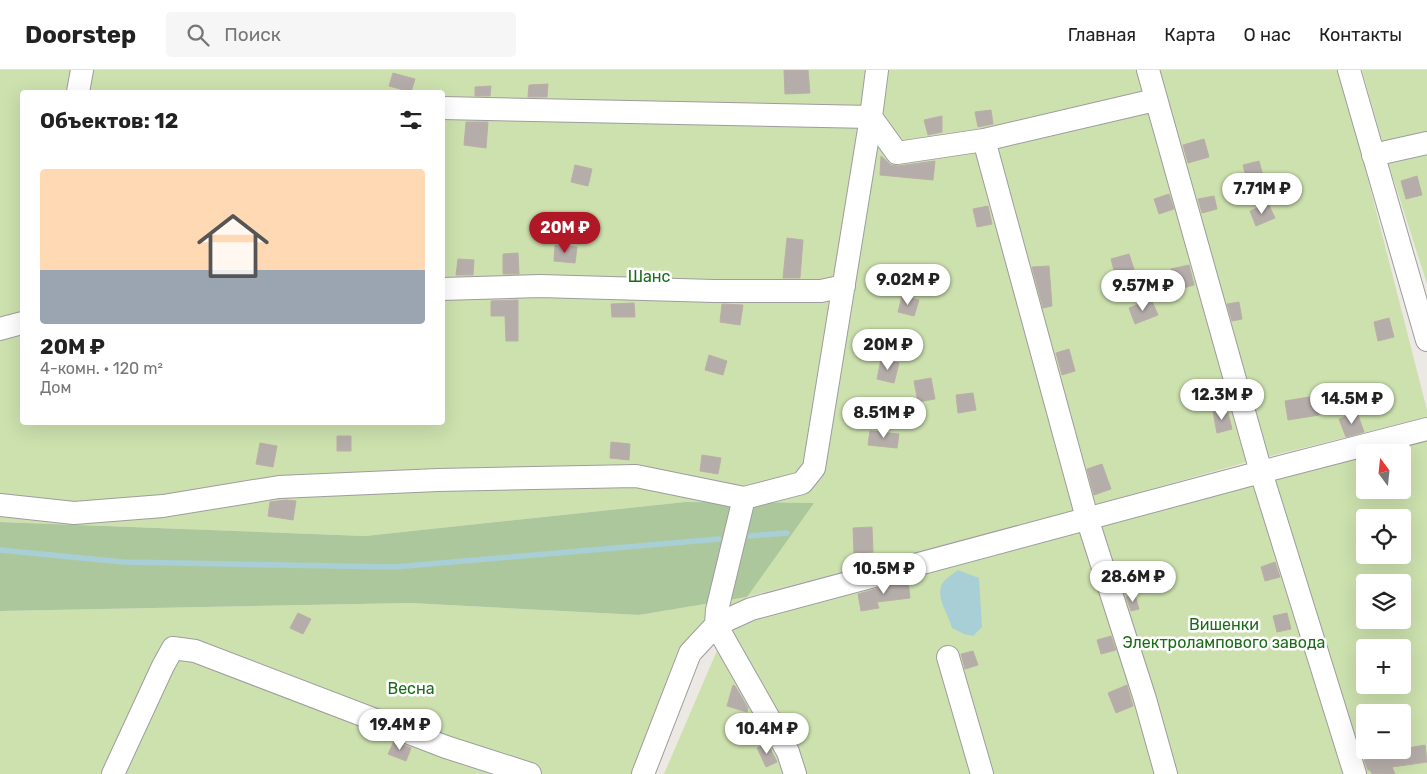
<!DOCTYPE html>
<html lang="ru">
<head>
<meta charset="utf-8">
<style>
	:root { --surface:#fff; --page:#f6f6f6; --text:#222; --muted:#767676; --line:#e0e0e0; --accent:#b01828 }
	body { margin:0; font-family:Rubik,sans-serif; background:var(--page); color:var(--text); height:100vh; display:flex; flex-direction:column; font-size:19px; white-space:nowrap }
	* { box-sizing:border-box; margin:0 }
	p { font-size:16px; color:var(--muted) }
	.icon { flex:none; width:28px; height:28px; fill:none; stroke:currentColor; stroke-width:2; stroke-linecap:round; stroke-linejoin:round }
	.map { position:relative; flex:1; overflow:hidden }
	.sheet { position:absolute; left:20px; top:20px; width:425px; height:335px; display:flex; flex-direction:column; background:var(--surface); border-radius:5px; box-shadow:0 5px 20px #0002 }
	.sheet>* { flex:none }
	.needle { width:32px; rotate:345deg }
	.buttons { position:absolute; left:1356px; top:374px; display:grid; gap:10px }
	.buttons a { display:grid; place-items:center; width:55px; height:55px; border-radius:5px; background:var(--surface); box-shadow:0 5px 20px #0002; font-size:25px }
	.price { position:absolute; translate:-50% -42px; padding:0 11px; border-radius:18px; background:#fff; color:#222; font-size:16px; line-height:32px; filter:drop-shadow(0 1px 2px #0008) }
	.price::after { content:''; position:absolute; left:50%; top:30px; width:15px; height:11px; margin-left:-8px; background:inherit; clip-path:polygon(0 0,100% 0,50% 100%) }
	.price.selected { background:var(--accent); color:#fff }
	ul { padding:0; list-style:none }
	li { display:grid; align-content:center; gap:10px; height:265px; padding:0 20px }
	li+li { border-top:1px solid var(--line) }
	li span { display:grid; place-items:center; height:155px; border-radius:5px; color:#555 }
	li>.icon { margin-inline-start:auto }
	span .icon { width:90px; height:90px; fill:#fffc; stroke-width:1 }
	li b { font-size:21px }
	h2 { display:flex; justify-content:space-between; align-items:center; height:60px; padding:0 20px; font-size:21px }
	header { display:flex; align-items:center; gap:30px; box-sizing:border-box; height:70px; padding:0 25px; background:var(--surface); border-bottom:1px solid var(--line) }
	header strong { font-size:24px }
	nav { display:flex; gap:28px; margin-inline-start:auto; font-size:18px }
	.search { width:350px; height:45px; background:var(--page); display:flex; align-items:center; gap:12px; box-sizing:border-box; padding:0 18px; border-radius:5px; color:var(--muted); font-size:19px }
	.map>svg:first-child { display:block }
</style>
</head>
<body>
<header>
<strong>Doorstep</strong>
<div class="search"><svg class="icon" aria-label="search" viewBox="0 0 24 24"><circle cx="10" cy="10" r="6"/><path d="M15 15l6 6"/></svg>Поиск</div>
<nav><a>Главная</a><a>Карта</a><a>О нас</a><a>Контакты</a></nav>
</header>
<div class="map">
<svg width="1427" height="704" viewBox="0 0 1427 704">
	<rect width="100%" height="100%" fill="#ece8e3"/>
	<path fill="#cce1ae" fill-rule="evenodd" d="M 0,0 L 1340,0 L 1427,340 L 1427,347 L 1247,392 L 1077,440 L 747,527 L 685,576 L 634,704 L 0,704 L 0,541 L 410,533 L 639,545 L 747,527 L 685,432 L 365,466 L 0,452 ZM 22,22 L 442,22 L 442,352 L 22,352 Z
		M 1362,0 L 1427,0 L 1427,214 L 1389,95 Z
		M 1427,365 L 1427,704 L 664,704 L 725,562 L 750,542 ZM 1365,382 L 1402,382 L 1402,420 L 1365,420 ZM 1365,448 L 1402,448 L 1402,485 L 1365,485 ZM 1365,512 L 1402,512 L 1402,550 L 1365,550 ZM 1365,578 L 1402,578 L 1402,615 L 1365,615 ZM 1365,642 L 1402,642 L 1402,680 L 1365,680 Z"/>
	<path fill="#adc79d" d="M 685,432 L 814,433 L 747,527 L 639,545 L 410,533 L 0,541 L 0,452 L 365,466 Z"/>
	<path fill="#a8cfd5" d="M 958,500 L 979,508 L 982,557 L 973,566 L 964,564 L 952,558 C 949,544 932,524 945,510 C 949,506 954,503 958,500 Z"/>
	<g fill="none" stroke-linecap="round" stroke-linejoin="round">
		<path stroke="#a8cfd5" stroke-width="5.5" d="M 750,466 L 787,463
			M 0,480 L 123,492 L 395,497 L 719,469"/>
	</g>
	<path fill="#b5ada9" stroke="#bcaea7" d="M 784,0 L 808,0 L 810,23 L 785,24 Z
		M 393,3 L 415,9 L 411,22 L 389,16 Z
		M 548,14 L 547,27 L 528,27 L 529,15 Z
		M 491,16 L 490,26 L 475,26 L 475,17 Z
		M 991,40 L 993,54 L 978,57 L 975,42 Z
		M 942,46 L 942,62 L 928,65 L 924,50 Z
		M 466,52 L 488,52 L 486,78 L 464,75 Z
		M 1204,69 L 1209,87 L 1188,93 L 1183,75 Z
		M 881,86 L 891,95 L 898,96 L 935,91 L 933,110 L 880,105 Z
		M 1259,91 L 1263,106 L 1247,111 L 1243,95 Z
		M 575,95 L 592,99 L 588,116 L 571,112 Z
		M 1417,106 L 1422,125 L 1406,129 L 1401,111 Z
		M 1169,124 L 1174,139 L 1159,144 L 1154,129 Z
		M 1214,126 L 1217,139 L 1202,143 L 1198,129 Z
		M 1268,133 L 1275,148 L 1256,156 L 1250,141 Z
		M 988,136 L 992,154 L 977,157 L 973,139 Z
		M 787,168 L 803,170 L 800,208 L 783,208 Z
		M 555,175 L 577,177 L 575,193 L 554,191 Z
		M 518,183 L 519,204 L 503,204 L 503,184 Z
		M 1129,184 L 1134,199 L 1115,204 L 1111,189 Z
		M 458,189 L 474,190 L 473,205 L 456,205 Z
		M 1189,195 L 1194,215 L 1176,220 L 1171,199 Z
		M 1049,196 L 1052,236 L 1043,238 L 1032,197 Z
		M 902,226 L 919,230 L 914,246 L 898,242 Z
		M 1151,229 L 1158,245 L 1135,254 L 1129,238 Z
		M 518,230 L 518,271 L 506,271 L 505,246 L 491,246 L 491,231 Z
		M 1239,232 L 1242,249 L 1232,251 L 1227,234 Z
		M 634,233 L 635,247 L 612,247 L 611,234 Z
		M 722,234 L 743,235 L 740,255 L 720,252 Z
		M 1389,248 L 1394,267 L 1378,271 L 1374,252 Z
		M 1069,279 L 1075,301 L 1062,305 L 1056,283 Z
		M 709,285 L 727,291 L 723,305 L 705,300 Z
		M 881,289 L 899,293 L 894,313 L 877,309 Z
		M 931,308 L 935,329 L 918,332 L 914,311 Z
		M 973,323 L 976,340 L 958,343 L 956,325 Z
		M 1315,326 L 1319,345 L 1288,350 L 1285,331 Z
		M 1227,339 L 1232,359 L 1217,363 L 1213,342 Z
		M 1357,342 L 1364,362 L 1346,367 L 1339,349 Z
		M 870,361 L 899,364 L 897,378 L 868,375 Z
		M 337,366 L 351,366 L 351,381 L 337,381 Z
		M 611,372 L 630,374 L 629,390 L 610,388 Z
		M 260,373 L 277,376 L 273,397 L 256,394 Z
		M 702,385 L 721,388 L 718,404 L 700,401 Z
		M 1102,394 L 1111,419 L 1094,425 L 1087,399 Z
		M 286,430 L 296,431 L 293,450 L 268,446 L 270,432 Z
		M 872,457 L 873,482 L 854,483 L 853,458 Z
		M 1275,492 L 1280,507 L 1265,511 L 1261,497 Z
		M 908,510 L 910,528 L 877,532 L 879,538 L 861,541 L 858,524 Z
		M 1135,525 L 1139,539 L 1131,541 L 1126,527 Z
		M 298,543 L 311,549 L 303,564 L 290,558 Z
		M 1287,543 L 1291,559 L 1277,562 L 1273,546 Z
		M 1111,566 L 1116,580 L 1101,584 L 1097,570 Z
		M 973,581 L 978,595 L 965,599 L 961,584 Z
		M 733,615 L 735,616 L 748,638 L 747,642 L 727,636 Z
		M 1127,615 L 1133,636 L 1116,643 L 1108,623 Z
		M 394,671 L 411,678 L 406,691 L 388,684 Z
		M 768,674 L 777,692 L 766,697 L 757,678 Z
		M 1425,675 L 1427,692 L 1392,697 L 1395,704 L 1372,704 L 1370,700 L 1368,700 L 1364,690 L 1396,680 Z"/>
	<g fill="none" stroke-linecap="round" stroke-linejoin="round">
		<defs>
			<path id="minor" d="M 1148,0 L 1261,402 L 1355,704
				M 1349,0 L 1427,270
				M 78,22 L 82,0
				M 442,38 L 871,47 L 877,0
				M 871,47 L 814,398 L 802,413 L 744,428 L 717,540 L 716,555 L 751,539 L 1261,402 L 1427,359
				M 871,47 L 897,83 L 984,70 L 1087,448 L 1145,629 L 1166,704
				M 984,70 L 1155,30
				M 1373,85 L 1427,73
				M 442,219 L 540,216 L 714,221 L 821,221 L 844,216
				M 0,259 L 22,253
				M 0,435 L 74,443 L 163,436 L 279,417 L 438,410 L 636,406 L 744,428
				M 948,587 L 982,704
				M 113,704 L 163,596 L 173,578 L 195,581 L 446,677 L 530,704
				M 643,704 L 690,583 L 716,555 L 788,682 L 795,704"/>
		</defs>
		<use href="#minor" stroke="#9d9d9d" stroke-width="24"/>
		<use href="#minor" stroke="#fff" stroke-width="22"/>
	</g>
	<g text-anchor="middle" stroke-width="5" stroke-linejoin="round" paint-order="stroke">
		<g font-size="16" fill="#1a6c18" stroke="#fff">
			<text x="649" y="212">Шанс</text>
			<text x="1224" y="560">Вишенки<tspan x="1224" dy="18">Электролампового завода</tspan></text>
			<text x="411" y="624">Весна</text>
		</g>
	</g>
</svg>
<div class="buttons">
<a><svg class="needle" viewBox="-14 -14 28 28"><path d="M0-13l5 13h-10z" fill="#e53935"/><path d="M0 13l5-13h-10z" fill="#767676"/></svg></a>
<a><svg class="icon" aria-label="locate" viewBox="0 0 24 24"><circle cx="12" cy="12" r="6"/><path d="M12 2v4M12 18v4M2 12h4M18 12h4"/></svg></a>
<a><svg class="icon" aria-label="layers" viewBox="0 0 24 24"><path d="M12 4l9 5-9 5-9-5zM3 14l9 5 9-5"/></svg></a>
<a>+</a>
<a>−</a>
</div>
<b class="price" style="left:1262px;top:145px">7.71M ₽</b>
<b class="price selected" style="left:565px;top:184px">20M ₽</b>
<b class="price" style="left:908px;top:236px">9.02M ₽</b>
<b class="price" style="left:1143px;top:242px">9.57M ₽</b>
<b class="price" style="left:888px;top:301px">20M ₽</b>
<b class="price" style="left:1222px;top:351px">12.3M ₽</b>
<b class="price" style="left:1352px;top:355px">14.5M ₽</b>
<b class="price" style="left:884px;top:369px">8.51M ₽</b>
<b class="price" style="left:884px;top:525px">10.5M ₽</b>
<b class="price" style="left:1133px;top:533px">28.6M ₽</b>
<b class="price" style="left:400px;top:681px">19.4M ₽</b>
<b class="price" style="left:767px;top:685px">10.4M ₽</b>
<section class="sheet">
<h2>Объектов: 12<svg class="icon" aria-label="filters" viewBox="0 0 24 24"><path d="M4 7h16M4 17h16"/><circle cx="9" cy="7" r="2"/><circle cx="15" cy="17" r="2"/></svg></h2>
<ul>
<li><span style="background:linear-gradient(#ffd9b3 65%,#9aa5b1 0)"><svg class="icon" aria-label="home" viewBox="0 0 24 24"><path d="M3 11l9-7 9 7M6 9v11h12V9"/></svg></span><div><b>20M ₽</b><p>4-комн. · 120 m²</p><p>Дом</p></div></li>
</ul>
</section>
</div>
</body>
</html>
